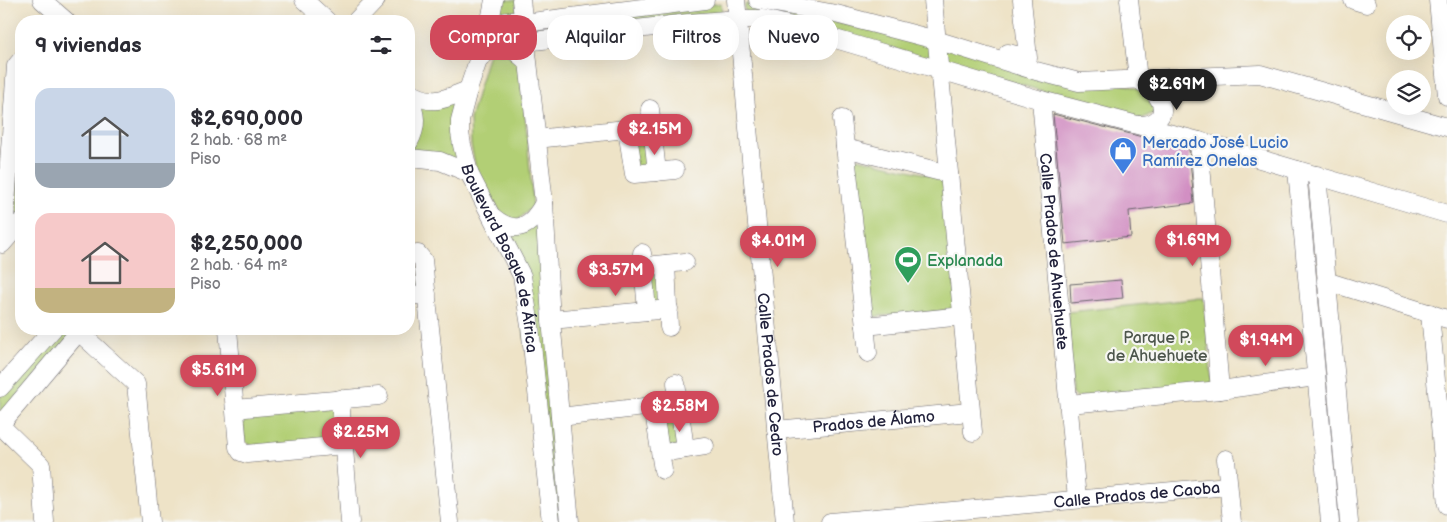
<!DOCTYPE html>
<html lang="es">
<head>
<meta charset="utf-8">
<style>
	:root { --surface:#fff; --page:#f7f7f7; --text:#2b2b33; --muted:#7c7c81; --accent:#d1495b }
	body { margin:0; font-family:"Balsamiq Sans",sans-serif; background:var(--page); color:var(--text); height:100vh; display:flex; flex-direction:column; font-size:19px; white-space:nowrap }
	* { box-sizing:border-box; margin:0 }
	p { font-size:16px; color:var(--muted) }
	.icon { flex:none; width:28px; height:28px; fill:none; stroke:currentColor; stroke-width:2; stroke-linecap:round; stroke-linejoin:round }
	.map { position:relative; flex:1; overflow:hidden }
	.drawer { position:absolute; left:15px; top:15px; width:400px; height:320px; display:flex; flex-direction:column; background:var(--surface); border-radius:20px; box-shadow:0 5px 20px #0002 }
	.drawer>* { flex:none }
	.guide { position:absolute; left:430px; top:15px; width:475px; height:45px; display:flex; gap:10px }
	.tools { position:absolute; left:1386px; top:15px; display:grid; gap:10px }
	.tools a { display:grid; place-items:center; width:45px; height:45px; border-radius:50%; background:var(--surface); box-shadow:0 5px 20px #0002; font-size:25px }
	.price { position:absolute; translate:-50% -42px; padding:0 11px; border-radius:18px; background:var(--accent); color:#fff; font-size:16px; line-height:32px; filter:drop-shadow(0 1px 2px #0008) }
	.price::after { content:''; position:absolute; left:50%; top:30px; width:15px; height:11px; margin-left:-8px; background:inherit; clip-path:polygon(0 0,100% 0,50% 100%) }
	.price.selected { background:#222; color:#fff }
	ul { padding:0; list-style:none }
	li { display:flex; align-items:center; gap:15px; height:125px; padding:0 20px }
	li span { display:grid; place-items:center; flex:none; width:140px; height:100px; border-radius:15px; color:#555 }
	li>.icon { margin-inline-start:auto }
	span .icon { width:60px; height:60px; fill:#fffc; stroke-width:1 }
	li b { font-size:21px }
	h2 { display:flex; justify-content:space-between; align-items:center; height:60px; padding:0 20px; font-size:21px }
	.tag { padding:0 18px; border-radius:20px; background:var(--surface); box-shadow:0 5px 20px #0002; font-size:18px; line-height:45px }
	.tag.selected { background:var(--accent); color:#fff }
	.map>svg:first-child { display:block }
</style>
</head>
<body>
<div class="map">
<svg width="1447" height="522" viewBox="0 0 1447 522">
	<rect width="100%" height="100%" fill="#f6f6f2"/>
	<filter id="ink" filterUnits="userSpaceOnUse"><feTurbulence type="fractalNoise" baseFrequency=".02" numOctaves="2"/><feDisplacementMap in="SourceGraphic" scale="10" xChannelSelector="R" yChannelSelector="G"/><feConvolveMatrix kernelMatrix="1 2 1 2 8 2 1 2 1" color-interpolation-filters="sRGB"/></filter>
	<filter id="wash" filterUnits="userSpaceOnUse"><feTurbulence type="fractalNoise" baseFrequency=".0096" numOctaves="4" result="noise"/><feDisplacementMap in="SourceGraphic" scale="20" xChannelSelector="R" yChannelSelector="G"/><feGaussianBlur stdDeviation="1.12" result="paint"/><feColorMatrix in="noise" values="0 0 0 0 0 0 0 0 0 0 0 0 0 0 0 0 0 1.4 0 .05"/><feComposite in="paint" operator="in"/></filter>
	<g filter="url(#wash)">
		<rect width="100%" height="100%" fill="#eee3c7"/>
		<path fill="#b2cf75" stroke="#6a7858" d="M 499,0 L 517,0 L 517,19 L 496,20 Z
			M 721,3 L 722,15 L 533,35 L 532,28 L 534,26 Z
			M 746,4 L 751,4 L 1130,86 L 1144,91 L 1154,110 L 1153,113 L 1141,119 L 838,33 L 747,15 L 744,7 Z
			M 514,27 L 518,34 L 519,46 L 493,44 L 491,34 Z
			M 489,53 L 517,55 L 526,124 L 533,206 L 518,220 L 505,218 L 496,205 L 476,169 L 471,145 L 470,119 Z
			M 458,101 L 458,161 L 418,152 L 409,148 L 415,103 Z
			M 21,127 L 21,212 L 16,218 Z
			M 647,133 L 652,171 L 637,173 L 632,135 Z
			M 853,157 L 943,178 L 957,310 L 868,317 Z
			M 539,223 L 566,522 L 557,522 L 506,230 Z
			M 417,259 L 420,290 L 409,291 L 409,260 Z
			M 662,267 L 665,305 L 651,306 L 648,268 Z
			M 1204,298 L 1212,382 L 1207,385 L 1077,397 L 1072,392 L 1068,312 Z
			M 59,329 L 76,329 L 0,417 L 0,397 Z
			M 333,406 L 335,441 L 254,447 L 244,441 L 243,413 Z
			M 674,407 L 679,446 L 664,448 L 657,409 Z"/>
		<g id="blocks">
			<path fill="#d28fc3" d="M 1053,114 L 1189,149 L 1194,203 L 1129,211 L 1131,237 L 1065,244 Z
				M 1121,280 L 1123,298 L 1071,303 L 1070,284 Z"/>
		</g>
	</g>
	<g filter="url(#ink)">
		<use href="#blocks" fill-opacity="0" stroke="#69666c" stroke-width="1"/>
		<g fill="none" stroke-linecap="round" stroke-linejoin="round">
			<defs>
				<g id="minor">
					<path d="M 42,0 L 66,21"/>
					<path d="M 304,0 L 327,21"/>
					<path id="s1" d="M 494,0 L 488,31 L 468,90 L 460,120 L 460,133 L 462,145 L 469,173 L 522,276 L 530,326 L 551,522"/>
					<path d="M 521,0 L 544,203 L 551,320 L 570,522"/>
					<path id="s2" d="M 736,0 L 785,522"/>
					<path d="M 758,0 L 836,14 L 936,40 L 1036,71 L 1079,82 L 1260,74 L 1447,127"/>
					<path d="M 933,0 L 973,432"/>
					<path d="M 1129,0 L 1138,79"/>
					<path d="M 1353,0 L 1366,4"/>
					<path d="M 1438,0 L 1447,96"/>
					<path d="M 356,21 L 376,0"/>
					<path d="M 488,31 C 499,21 510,18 524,23 L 705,0"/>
					<path d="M 525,42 L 688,23 L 738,19 L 763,19 L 788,25 L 1041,100 L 1199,141 L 1447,214"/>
					<path d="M 1008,53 L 1028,58 L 1022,0"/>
					<path d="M 479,58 C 500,43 509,44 527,62"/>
					<path d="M 1138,79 C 1146,85 1154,90 1159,99 C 1168,116 1155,125 1140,125"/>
					<path d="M 409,92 C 433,107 444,99 468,90"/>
					<path d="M 409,97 C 416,114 418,126 409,142"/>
					<path id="s3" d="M 1041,100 L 1077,499"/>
					<path d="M 650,109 L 657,172"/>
					<path d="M 842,119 L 868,353"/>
					<path d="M 627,130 L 634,174 L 675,170"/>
					<path d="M 537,139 L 652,126"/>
					<path d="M 1199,141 L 1220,390"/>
					<path d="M 845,148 L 949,174"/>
					<path d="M 409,158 L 440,161 L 469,173"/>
					<path d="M 1297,170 L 1330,522"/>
					<path d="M 1317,175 L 1349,522"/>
					<path d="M 493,217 C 516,236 531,227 544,203"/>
					<path d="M 0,238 L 4,232 L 16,66 L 21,60"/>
					<path d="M 2,244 L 21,222"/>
					<path d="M 642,253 L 647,311"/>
					<path d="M 409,255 L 418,254 L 423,260 L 450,522"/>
					<path d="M 666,264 L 669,327"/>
					<path d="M 655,265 L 685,262"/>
					<path d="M 1326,281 L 1447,319"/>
					<path d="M 409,296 L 427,294"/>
					<path d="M 1430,313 L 1447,505"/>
					<path d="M 551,320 L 669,309"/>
					<path d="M 865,326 L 963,316"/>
					<path d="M 228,329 L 238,447 L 241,452 L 247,454 L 344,445"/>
					<path d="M 79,332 L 136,384 L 150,522"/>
					<path d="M 676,383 L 685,449"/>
					<path d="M 0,388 L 53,329"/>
					<path d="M 340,399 L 350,522"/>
					<path d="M 1069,404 L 1220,390 L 1316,377"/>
					<path d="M 653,406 L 663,470"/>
					<path d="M 235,409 L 379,396"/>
					<path d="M 560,417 L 678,403"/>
					<path d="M 0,425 L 81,329"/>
					<path d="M 0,425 L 41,465 L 45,522"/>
					<path id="s4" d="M 776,430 L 970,412"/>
					<path d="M 673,451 L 705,446"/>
					<path d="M 1226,459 L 1232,522"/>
					<path id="s5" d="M 830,522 L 1228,486"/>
				</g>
			</defs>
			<use href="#minor" stroke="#69666c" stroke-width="19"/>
			<use href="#minor" stroke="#fff" stroke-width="18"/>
		</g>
	</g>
	<defs>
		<symbol id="shop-pin" viewBox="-11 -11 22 30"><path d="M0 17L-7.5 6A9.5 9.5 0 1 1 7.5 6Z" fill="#3f7fe0" stroke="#f6f6f2"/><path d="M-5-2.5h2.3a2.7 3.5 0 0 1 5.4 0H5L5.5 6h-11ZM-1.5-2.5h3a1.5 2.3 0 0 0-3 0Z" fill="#fff"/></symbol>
		<symbol id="stadium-pin" viewBox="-11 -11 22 30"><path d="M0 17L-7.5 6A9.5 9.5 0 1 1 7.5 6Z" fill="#2e9e5b" stroke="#f6f6f2"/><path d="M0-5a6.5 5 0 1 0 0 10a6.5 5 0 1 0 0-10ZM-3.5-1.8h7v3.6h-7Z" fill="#fff"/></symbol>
	</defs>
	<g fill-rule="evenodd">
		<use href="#shop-pin" x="1107" y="135" width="32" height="43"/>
		<use href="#stadium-pin" x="892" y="244" width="32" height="43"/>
	</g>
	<g text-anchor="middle" stroke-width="4.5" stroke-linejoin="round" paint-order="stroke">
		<g font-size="16" fill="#366cbe" stroke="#f6f6f2" text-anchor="start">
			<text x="1142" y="148">Mercado José Lucio<tspan x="1142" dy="18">Ramírez Onelas</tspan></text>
		</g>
		<g font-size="16" fill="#22223b" stroke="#f6f6f2">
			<text dy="6" stroke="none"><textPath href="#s3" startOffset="152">Calle Prados de Ahuehuete</textPath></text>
			<text dy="6" stroke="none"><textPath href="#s1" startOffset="271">Boulevard Bosque de África</textPath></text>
			<text dy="6" stroke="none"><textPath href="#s2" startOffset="376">Calle Prados de Cedro</textPath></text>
			<text dy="6" stroke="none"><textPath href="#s4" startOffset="98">Prados de Álamo</textPath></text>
			<text dy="6" stroke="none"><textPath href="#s5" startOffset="308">Calle Prados de Caoba</textPath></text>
		</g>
		<g font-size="16" fill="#27864d" stroke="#f6f6f2" text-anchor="start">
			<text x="927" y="266">Explanada</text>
		</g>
		<g font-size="16" fill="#4d564c" stroke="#f6f6f2">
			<text x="1157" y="343">Parque P.<tspan x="1157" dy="18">de Ahuehuete</tspan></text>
		</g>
	</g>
</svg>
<div class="tools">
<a><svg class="icon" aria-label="locate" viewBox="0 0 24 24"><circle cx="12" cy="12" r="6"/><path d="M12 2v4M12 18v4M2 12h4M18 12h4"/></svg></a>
<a><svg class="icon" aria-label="layers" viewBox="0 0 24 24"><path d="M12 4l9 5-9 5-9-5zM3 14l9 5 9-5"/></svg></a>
</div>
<b class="price selected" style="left:1177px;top:111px">$2.69M</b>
<b class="price" style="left:655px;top:156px">$2.15M</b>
<b class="price" style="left:1193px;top:267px">$1.69M</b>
<b class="price" style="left:778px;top:268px">$4.01M</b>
<b class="price" style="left:616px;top:297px">$3.57M</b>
<b class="price" style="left:1266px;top:367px">$1.94M</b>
<b class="price" style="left:218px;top:397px">$5.61M</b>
<b class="price" style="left:680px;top:433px">$2.58M</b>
<b class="price" style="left:361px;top:459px">$2.25M</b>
<div class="guide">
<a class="tag selected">Comprar</a>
<a class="tag">Alquilar</a>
<a class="tag">Filtros</a>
<a class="tag">Nuevo</a>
</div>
<section class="drawer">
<h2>9 viviendas<svg class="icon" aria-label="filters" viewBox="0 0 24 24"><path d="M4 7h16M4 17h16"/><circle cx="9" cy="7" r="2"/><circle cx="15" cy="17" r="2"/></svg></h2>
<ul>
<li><span style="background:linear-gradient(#c9d6e8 75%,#9aa5b1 0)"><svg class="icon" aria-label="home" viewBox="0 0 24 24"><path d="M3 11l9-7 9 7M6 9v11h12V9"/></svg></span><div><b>$2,690,000</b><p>2 hab. · 68 m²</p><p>Piso</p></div></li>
<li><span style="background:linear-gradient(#f6c9c9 75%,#c2b280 0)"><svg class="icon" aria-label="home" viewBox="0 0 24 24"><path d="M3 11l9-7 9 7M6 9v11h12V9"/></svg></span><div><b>$2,250,000</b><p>2 hab. · 64 m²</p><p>Piso</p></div></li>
</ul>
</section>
</div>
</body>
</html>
